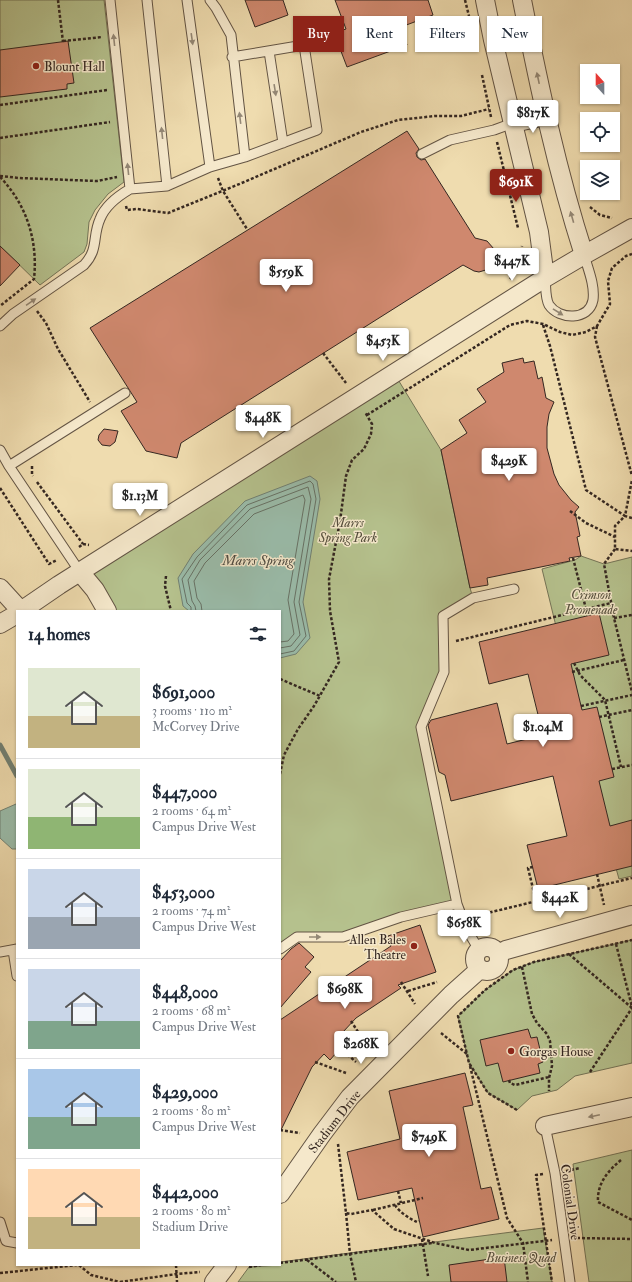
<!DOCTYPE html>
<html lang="en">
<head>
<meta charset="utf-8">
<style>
	:root { --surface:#fff; --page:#f6f6f7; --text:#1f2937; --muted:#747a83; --line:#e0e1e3; --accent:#8f2418 }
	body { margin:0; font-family:"IM FELL Double Pica",serif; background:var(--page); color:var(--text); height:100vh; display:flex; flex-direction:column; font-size:15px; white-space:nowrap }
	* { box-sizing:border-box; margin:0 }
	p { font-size:13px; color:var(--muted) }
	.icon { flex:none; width:22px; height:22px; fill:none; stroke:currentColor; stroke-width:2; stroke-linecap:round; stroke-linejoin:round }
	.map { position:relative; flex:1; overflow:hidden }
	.panel { position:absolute; left:16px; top:610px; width:265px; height:656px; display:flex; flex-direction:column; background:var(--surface); border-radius:0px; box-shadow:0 1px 3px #0004 }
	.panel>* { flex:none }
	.banner { position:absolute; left:293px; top:16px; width:279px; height:36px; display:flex; gap:8px }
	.needle { width:26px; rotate:339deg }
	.tools { position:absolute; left:580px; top:64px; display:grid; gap:8px }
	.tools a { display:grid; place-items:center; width:40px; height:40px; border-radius:0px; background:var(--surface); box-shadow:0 1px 3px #0004; font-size:20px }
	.price { position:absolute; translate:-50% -34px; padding:0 9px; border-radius:4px; background:#fff; color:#222; font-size:13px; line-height:26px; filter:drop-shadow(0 1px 2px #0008) }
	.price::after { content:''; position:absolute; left:50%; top:24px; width:12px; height:9px; margin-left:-6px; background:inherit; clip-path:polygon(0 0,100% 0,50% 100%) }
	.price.active { background:var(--accent); color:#fff }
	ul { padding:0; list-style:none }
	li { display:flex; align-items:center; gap:12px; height:100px; padding:0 12px }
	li+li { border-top:1px solid var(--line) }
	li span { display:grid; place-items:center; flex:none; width:112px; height:80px; border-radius:0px; color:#555 }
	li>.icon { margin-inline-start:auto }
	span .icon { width:48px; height:48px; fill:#fffc; stroke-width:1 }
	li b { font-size:17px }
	h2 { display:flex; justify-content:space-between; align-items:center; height:48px; padding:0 12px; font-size:17px }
	.tag { padding:0 14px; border-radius:0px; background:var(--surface); box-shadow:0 1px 3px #0004; font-size:14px; line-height:36px }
	.tag.active { background:var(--accent); color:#fff }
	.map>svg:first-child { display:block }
</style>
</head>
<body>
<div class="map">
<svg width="632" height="1282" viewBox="0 0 632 1282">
	<rect width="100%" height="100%" fill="#efdcaf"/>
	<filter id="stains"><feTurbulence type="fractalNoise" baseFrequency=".005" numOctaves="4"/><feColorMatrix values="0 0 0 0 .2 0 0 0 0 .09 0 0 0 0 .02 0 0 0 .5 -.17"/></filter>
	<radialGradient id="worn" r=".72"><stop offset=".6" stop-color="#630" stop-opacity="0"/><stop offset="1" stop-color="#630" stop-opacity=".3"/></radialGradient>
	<path fill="#b5c18d" stroke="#747457" d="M 0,0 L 104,0 L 124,182 L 108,194 L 95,210 L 89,222 L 87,244 L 84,252 L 40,285 L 0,246 Z
		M 394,373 L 441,450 L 470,588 L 473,598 L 444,616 L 444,672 L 421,727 L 457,904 L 343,937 L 297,937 L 280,949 L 280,611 L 107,611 L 80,572 Z
		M 581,556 L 604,564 L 632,557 L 632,876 L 619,879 L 609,843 L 542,569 L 575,560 Z
		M 632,940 L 632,1063 L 575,1076 L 557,1090 L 532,1096 L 517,1110 L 488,1093 L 469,1063 L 458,1016 L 485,990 L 513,970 L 534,962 Z
		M 632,1150 L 632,1282 L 589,1282 L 573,1164 Z
		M 543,1228 L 552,1282 L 238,1282 L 249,1267 L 280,1265 L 280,1262 Z"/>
	<path fill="#9abcaa" stroke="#718073" d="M 310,476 L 317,481 L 320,499 L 303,602 L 310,638 L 296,654 L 280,658 L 280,611 L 189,611 L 183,606 L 178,578 L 193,554 L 245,501 Z
		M 16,804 L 17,804 L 17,849 L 12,849 L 0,838 L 0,811 Z"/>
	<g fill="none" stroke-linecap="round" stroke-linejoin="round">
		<path stroke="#677266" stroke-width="1" d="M 191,611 L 191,607 L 187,603 L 182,579 L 197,557 L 247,505 L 310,481 L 313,484 L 316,499 L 299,602 L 306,636 L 294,651 L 280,654
			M 196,611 L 195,606 L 192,601 L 188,580 L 200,560 L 250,509 L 308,487 L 311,499 L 294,602 L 300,635 L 291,646 L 280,648
			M 202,611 L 201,604 L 197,598 L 194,581 L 205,563 L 254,514 L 303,495 L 305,500 L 288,600 L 294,634 L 288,641 L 280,642"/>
		<path stroke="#718073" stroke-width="5" d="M 0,745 L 17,776"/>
	</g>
	<path fill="#cf886e" stroke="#342721" d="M 245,0 L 283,0 L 288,15 L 255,27 Z
		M 335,0 L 428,0 L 433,15 L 401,27 L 407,45 L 347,67 L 334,33 L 346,29 Z
		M 68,41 L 74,83 L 67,84 L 67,89 L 0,97 L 0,50 Z
		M 407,131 L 419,149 L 416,153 L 417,157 L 421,160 L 425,159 L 475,238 L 487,241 L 494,249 L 496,254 L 493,265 L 489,269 L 479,272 L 474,271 L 463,265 L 181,443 L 177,458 L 146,451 L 121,411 L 137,402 L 90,328 Z
		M 0,246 L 20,265 L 0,286 Z
		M 523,358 L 524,363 L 534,361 L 538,379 L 542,377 L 546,398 L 554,402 L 549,414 L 547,427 L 547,448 L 554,474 L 559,485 L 571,500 L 579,507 L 575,512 L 580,536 L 577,537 L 581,556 L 569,558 L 570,561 L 487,578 L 488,585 L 470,588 L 441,450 L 467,433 L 459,420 L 486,402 L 477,389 L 504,372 L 502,363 Z
		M 104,429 L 118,431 L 115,442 L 110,446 L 102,445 L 98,440 L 99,435 Z
		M 599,613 L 609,655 L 571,664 L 582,710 L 597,707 L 612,769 L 614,777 L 599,781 L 610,826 L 632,820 L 632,866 L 538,889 L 527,845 L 567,836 L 553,776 L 451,801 L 445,775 L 439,772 L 428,725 L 431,720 L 497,703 L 507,744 L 543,735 L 528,674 L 489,684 L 479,642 Z
		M 420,925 L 436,972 L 398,985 L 401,988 L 356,1018 L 343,1032 L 350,1037 L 330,1060 L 324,1054 L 312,1067 L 280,1132 L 280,1020 L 391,946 L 388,936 Z
		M 299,943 L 314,957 L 305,967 L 311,972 L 280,1008 L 280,961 L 291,949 Z
		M 528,1029 L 531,1038 L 537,1037 L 543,1062 L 538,1064 L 540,1073 L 503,1082 L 498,1063 L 486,1066 L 480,1040 Z
		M 465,1073 L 473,1105 L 463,1107 L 481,1189 L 491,1187 L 499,1219 L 423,1237 L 412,1188 L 358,1200 L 347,1152 L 400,1139 L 389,1091 Z
		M 504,1257 L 507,1282 L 451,1282 L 449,1265 Z"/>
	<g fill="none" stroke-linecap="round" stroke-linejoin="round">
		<defs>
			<path id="lane" d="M 147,0 L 167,186
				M 187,0 L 210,167
				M 210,0 L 216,8 L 231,35 L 245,157
				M 269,51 L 283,143
				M 422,154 L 450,140 L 494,130 L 513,123
				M 130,189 L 167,186 L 210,167 L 245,157 L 317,130 L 304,45 L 232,57
				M 545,278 C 546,286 545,298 549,305 C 559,320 589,321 593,300 C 595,285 588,269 584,255
				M 0,326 L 13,314 L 84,265 C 99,249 92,237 100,219 C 105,206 118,196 130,189 L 110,0
				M 0,450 L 9,466 L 80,572
				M 9,466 L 125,393
				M 457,904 L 421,727 L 444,672 L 443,616 L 473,598 L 514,589
				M 280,949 L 297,937 L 343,937 L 401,917 L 457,904 L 466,928 L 479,950
				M 13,950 L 17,976
				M 0,952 L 17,949
				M 545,1126 L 555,1173 L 570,1282
				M 0,1222 L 6,1241 L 17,1243"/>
			<path id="street" d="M 485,0 L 493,40 L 539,232 L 545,278
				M 522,0 C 539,86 557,171 584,255
				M 513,123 L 546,116
				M 80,572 L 95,590 L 107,611
				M 0,588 L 21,611
				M 21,611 L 59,585 L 545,278 L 584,255 L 632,228
				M 0,624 L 17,614
				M475 959a12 12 0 1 1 24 0a12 12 0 1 1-24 0Z
				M 498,954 L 506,950 L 632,915
				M 545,1126 L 632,1107
				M 280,1194 L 322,1134 L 350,1097 L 451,995 L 480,969
				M 214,1282 L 227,1265"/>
		</defs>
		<use href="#lane" stroke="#635444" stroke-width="11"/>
		<use href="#street" stroke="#635444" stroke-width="20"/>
		<path stroke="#342721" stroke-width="2.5" stroke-dasharray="3 2" stroke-linecap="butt" d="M 58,0 L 63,42
			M 465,0 L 469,16
			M 63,41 L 102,37
			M 482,75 L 491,117
			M 0,105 L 107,90
			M 0,138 L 110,122
			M 497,142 L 518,228
			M 0,176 L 19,178 L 97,181 L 117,177
			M 0,177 C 27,205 38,241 34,279 L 0,306
			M 218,178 L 223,191 L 247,229
			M 126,206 L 127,210 L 137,209 L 168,213 L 237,185 L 361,132 L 398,120 L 435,116 L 461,116 L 489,109
			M 590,207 L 600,215 L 612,218
			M 510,279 C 518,269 520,258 522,246
			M 37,311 L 46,323 L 58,349 L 90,402
			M 543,325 L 550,346 L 586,490 L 625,516 L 632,480
			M 597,326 L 595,337 L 632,476
			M 323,353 L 346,383
			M 367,415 L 510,325 L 527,321 L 543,324 L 560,332 L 572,335 L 586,332 L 597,326 L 610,304 L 608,281 L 612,268 L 626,256 L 632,254
			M 32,466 L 32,474 L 33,476
			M 37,482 L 83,544
			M 0,488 L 49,564 L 57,560
			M 570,511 L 586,523 L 615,537
			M 632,518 L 625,516 L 615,526 L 615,549 L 632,551
			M 79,547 L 83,544 L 89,545
			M 615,549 L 604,564 L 614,618 L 632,692
			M 573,558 L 586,609
			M 166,576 L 165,586 L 171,611
			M 614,618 L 632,615
			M 456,641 L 611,603
			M 574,663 L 580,675 L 605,700 L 621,767
			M 572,672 L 624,660
			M 280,679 L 320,696
			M 581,706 L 632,695
			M 599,717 L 632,710
			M 612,769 L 632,765
			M 280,774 L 284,755 L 298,729 L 314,706 L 339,662 L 330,611 L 329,579 L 340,521 L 346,476 L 352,460 L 364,449 L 371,434 L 372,424 L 365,412
			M 533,867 L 528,868 L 536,901
			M 597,874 L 604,905
			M 475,916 L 632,878
			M 616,944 L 632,1007
			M 569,954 L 632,1008
			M 522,967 L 532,1014 L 537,1023 L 547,1034 L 550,1041 L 552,1066 L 549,1078 L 549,1091
			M 401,982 L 415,1004
			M 408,991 L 437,982
			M 351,1021 L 369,1049
			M 441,1033 L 467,1054
			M 340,1048 L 356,1062
			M 315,1062 L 346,1073
			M 470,1066 L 507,1218 L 523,1243 L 528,1282
			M 590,1072 L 632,1008
			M 509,1080 L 510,1083 L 515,1085 L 549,1077
			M 517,1110 L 488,1093 L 469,1063 L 458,1016 L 485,990 L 513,970 L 534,962 L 632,940
			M 280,1130 L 300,1133
			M 338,1144 L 346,1213 L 351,1214 L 372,1210 L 394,1229 L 435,1243 L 469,1250 L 552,1240
			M 621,1160 C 608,1171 597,1183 598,1202 L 632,1220
			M 566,1171 L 580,1168
			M 543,1174 L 536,1175 L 552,1282
			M 398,1191 L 401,1203
			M 395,1205 C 399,1212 410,1219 417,1222 L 419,1221
			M 373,1210 L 423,1198
			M 346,1213 L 350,1254 L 356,1282
			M 577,1238 L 632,1239
			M 422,1239 L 428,1276
			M 307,1260 L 336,1282
			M 280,1263 L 432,1243
			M 79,1265 L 91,1275 L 120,1282
			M 176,1265 L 177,1282
			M 249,1267 L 261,1265
			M 0,1273 L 77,1265
			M 120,1282 L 177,1274 L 200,1272"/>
		<use href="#lane" stroke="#f5e8cb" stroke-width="9"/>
		<use href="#street" stroke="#f5e8cb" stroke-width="18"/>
	</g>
	<defs><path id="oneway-solid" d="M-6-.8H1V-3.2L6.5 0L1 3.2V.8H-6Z"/></defs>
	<g fill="#948876">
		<use href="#oneway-solid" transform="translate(192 39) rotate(82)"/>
		<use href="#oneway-solid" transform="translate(114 40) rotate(-96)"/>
		<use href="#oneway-solid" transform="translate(538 78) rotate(-102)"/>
		<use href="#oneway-solid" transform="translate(275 90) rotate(81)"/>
		<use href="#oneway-solid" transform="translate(240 118) rotate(-97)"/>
		<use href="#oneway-solid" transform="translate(162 133) rotate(-96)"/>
		<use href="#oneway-solid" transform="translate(128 169) rotate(-96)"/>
		<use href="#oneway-solid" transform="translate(572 217) rotate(-106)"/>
		<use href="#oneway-solid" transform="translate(31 302) rotate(-34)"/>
		<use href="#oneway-solid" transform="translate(558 312) rotate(32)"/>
		<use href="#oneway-solid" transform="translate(315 937)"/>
		<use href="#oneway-solid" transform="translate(594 1116) rotate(168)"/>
	</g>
	<g fill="#8f2418" stroke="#f5e8cb" stroke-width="1.5">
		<circle cx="36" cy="66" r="4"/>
		<circle cx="414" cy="946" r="4"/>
		<circle cx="511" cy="1051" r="4"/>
	</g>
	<g text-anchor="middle" stroke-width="3" stroke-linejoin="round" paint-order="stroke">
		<g font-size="13" fill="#342721" stroke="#f5e8cb" text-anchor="start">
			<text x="44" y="71">Blount Hall</text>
			<text x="406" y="944" text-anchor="end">Allen Bales<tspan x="406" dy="15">Theatre</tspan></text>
			<text x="519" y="1056">Gorgas House</text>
		</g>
		<g font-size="13" font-style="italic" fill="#544e3c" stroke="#f5e8cb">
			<text x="348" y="527">Marrs<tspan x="348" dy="15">Spring Park</tspan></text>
			<text x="591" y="599">Crimson<tspan x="591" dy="15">Promenade</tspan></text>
			<text x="521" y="1262">Business Quad</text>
		</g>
		<g font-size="13" fill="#342721" stroke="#f5e8cb">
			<text transform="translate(334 1121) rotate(-52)" y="5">Stadium Drive</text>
			<text transform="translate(571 1202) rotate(82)" y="5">Colonial Drive</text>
		</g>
		<g font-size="14" font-style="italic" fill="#4e4c43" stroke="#f5e8cb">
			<text x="258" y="565">Marrs Spring</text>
		</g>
	</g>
	<rect width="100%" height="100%" filter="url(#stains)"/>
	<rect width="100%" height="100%" fill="url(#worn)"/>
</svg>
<div class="tools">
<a><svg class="needle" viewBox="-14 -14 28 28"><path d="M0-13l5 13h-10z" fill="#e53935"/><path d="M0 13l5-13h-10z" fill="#747a83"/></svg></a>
<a><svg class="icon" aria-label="locate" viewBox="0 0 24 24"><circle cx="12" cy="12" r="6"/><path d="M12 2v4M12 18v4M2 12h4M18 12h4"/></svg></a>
<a><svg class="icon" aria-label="layers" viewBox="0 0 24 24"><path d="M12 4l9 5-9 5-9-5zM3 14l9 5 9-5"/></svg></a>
</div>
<b class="price" style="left:533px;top:134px">$817K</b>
<b class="price active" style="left:516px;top:203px">$691K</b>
<b class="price" style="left:512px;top:282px">$447K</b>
<b class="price" style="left:286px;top:293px">$559K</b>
<b class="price" style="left:383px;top:362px">$453K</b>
<b class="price" style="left:263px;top:439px">$448K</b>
<b class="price" style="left:509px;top:482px">$429K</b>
<b class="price" style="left:140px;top:517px">$1.13M</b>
<b class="price" style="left:543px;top:748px">$1.04M</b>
<b class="price" style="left:560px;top:919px">$442K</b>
<b class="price" style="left:464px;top:944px">$658K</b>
<b class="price" style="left:345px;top:1010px">$698K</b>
<b class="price" style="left:361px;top:1065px">$268K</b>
<b class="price" style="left:429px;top:1158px">$749K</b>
<div class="banner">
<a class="tag active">Buy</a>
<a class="tag">Rent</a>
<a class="tag">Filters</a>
<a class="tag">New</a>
</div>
<section class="panel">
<h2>14 homes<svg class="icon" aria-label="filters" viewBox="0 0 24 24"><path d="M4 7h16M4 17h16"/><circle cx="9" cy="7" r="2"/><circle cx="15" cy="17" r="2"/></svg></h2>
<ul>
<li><span style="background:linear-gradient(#dfe7d0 60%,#c2b280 0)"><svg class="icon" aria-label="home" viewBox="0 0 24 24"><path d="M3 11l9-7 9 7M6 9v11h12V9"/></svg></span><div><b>$691,000</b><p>3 rooms · 110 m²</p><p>McCorvey Drive</p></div></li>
<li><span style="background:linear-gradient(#dfe7d0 60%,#8fb573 0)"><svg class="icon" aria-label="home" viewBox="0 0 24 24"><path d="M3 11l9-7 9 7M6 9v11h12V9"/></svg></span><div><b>$447,000</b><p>2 rooms · 64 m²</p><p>Campus Drive West</p></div></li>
<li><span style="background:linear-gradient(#c9d6e8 60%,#9aa5b1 0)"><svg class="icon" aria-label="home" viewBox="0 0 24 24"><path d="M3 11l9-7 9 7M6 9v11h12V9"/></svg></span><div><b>$453,000</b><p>2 rooms · 74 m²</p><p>Campus Drive West</p></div></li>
<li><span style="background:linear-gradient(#c9d6e8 65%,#7fa58c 0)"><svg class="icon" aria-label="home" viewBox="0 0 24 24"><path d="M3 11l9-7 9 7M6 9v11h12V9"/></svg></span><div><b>$448,000</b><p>2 rooms · 68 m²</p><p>Campus Drive West</p></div></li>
<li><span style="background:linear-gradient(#a9c7e8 60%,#7fa58c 0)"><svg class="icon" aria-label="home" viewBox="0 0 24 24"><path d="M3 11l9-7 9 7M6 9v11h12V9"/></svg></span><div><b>$429,000</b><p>2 rooms · 80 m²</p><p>Campus Drive West</p></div></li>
<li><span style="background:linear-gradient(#ffd9b3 60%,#c2b280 0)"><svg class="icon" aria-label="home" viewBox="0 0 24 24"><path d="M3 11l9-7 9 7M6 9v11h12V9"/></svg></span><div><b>$442,000</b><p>2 rooms · 80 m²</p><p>Stadium Drive</p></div></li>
</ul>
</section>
</div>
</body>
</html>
